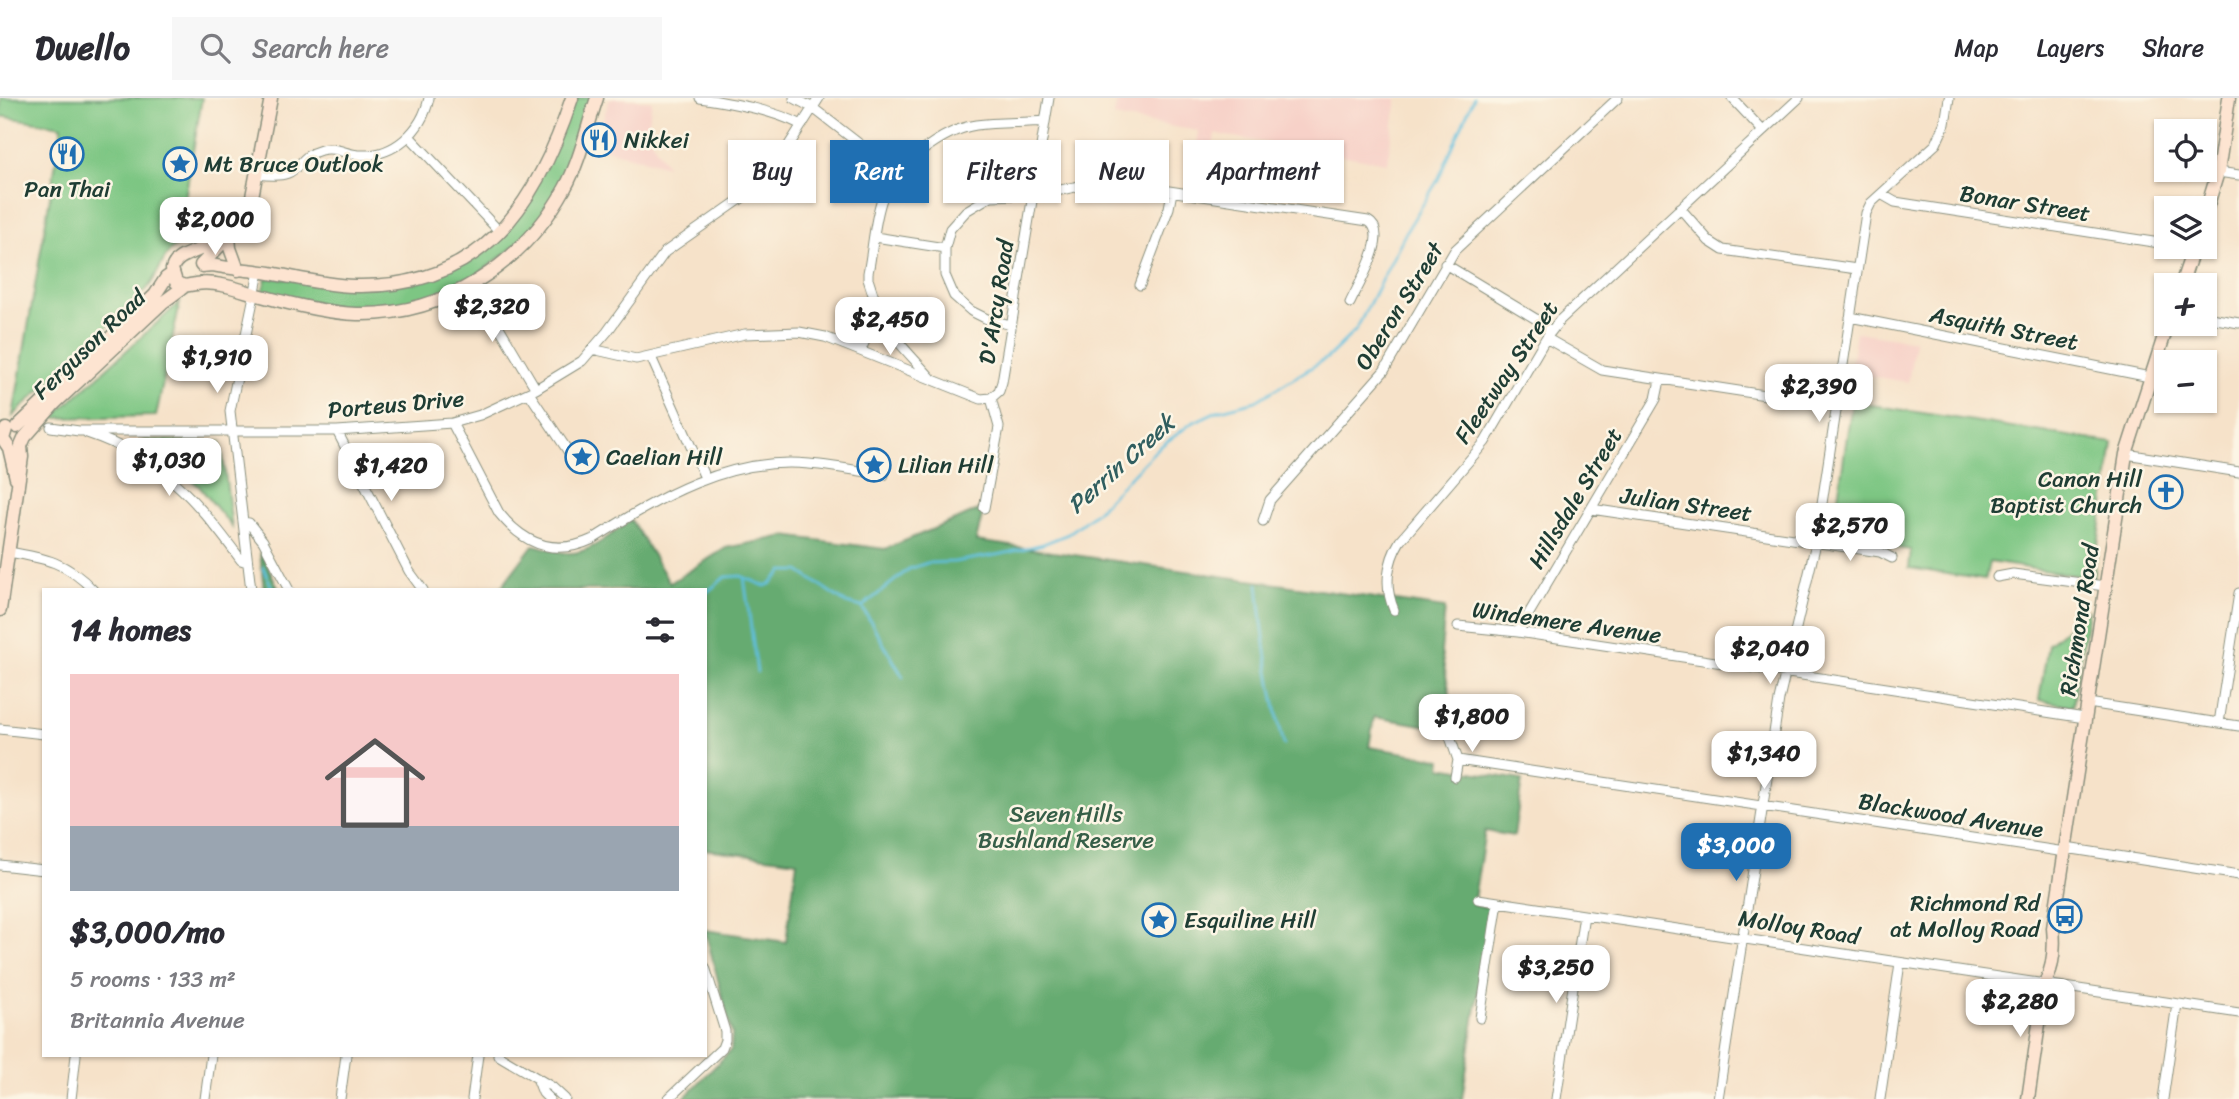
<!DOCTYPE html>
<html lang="en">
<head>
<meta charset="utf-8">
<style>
	:root { --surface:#fff; --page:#f7f7f7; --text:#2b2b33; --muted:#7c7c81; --line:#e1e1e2; --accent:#1f6fb2 }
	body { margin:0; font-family:Sriracha,sans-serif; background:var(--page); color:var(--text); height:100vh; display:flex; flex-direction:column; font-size:26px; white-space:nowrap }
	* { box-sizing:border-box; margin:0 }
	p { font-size:23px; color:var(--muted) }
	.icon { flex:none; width:38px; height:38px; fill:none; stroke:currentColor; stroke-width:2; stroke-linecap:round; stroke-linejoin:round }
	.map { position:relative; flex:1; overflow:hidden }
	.sheet { position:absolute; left:42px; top:490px; width:665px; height:469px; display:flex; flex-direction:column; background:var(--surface); border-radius:0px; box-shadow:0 2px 5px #0004 }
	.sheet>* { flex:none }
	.top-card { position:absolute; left:728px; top:42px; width:665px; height:63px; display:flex; gap:14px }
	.tools { position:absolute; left:2154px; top:21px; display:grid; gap:14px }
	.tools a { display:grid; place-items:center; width:63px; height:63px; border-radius:0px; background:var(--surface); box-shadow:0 2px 5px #0004; font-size:35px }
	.price { position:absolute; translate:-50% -60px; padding:0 16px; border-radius:14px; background:#fff; color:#222; font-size:23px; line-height:46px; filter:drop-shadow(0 2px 4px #0008) }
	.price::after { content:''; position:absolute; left:50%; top:42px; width:21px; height:16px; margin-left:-10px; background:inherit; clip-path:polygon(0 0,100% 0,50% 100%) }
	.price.active { background:var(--accent); color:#fff }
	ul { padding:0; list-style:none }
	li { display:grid; align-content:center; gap:14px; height:371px; padding:0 28px }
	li+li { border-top:2px solid var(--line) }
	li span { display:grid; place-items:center; height:217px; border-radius:0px; color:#555 }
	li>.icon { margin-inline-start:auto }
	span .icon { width:126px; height:126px; fill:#fffc; stroke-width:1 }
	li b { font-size:30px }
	h2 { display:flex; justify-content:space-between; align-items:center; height:84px; padding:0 28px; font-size:30px }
	.tag { padding:0 24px; border-radius:0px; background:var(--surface); box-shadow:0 2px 5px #0004; font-size:24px; line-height:63px }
	.tag.active { background:var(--accent); color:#fff }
	header { display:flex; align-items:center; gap:42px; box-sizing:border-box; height:98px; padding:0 35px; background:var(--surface); border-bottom:2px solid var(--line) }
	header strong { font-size:33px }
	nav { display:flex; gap:38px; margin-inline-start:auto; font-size:24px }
	.search { width:490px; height:63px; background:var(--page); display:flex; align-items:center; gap:18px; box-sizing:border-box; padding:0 24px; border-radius:0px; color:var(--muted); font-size:26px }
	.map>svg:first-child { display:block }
</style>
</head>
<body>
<header>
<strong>Dwello</strong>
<div class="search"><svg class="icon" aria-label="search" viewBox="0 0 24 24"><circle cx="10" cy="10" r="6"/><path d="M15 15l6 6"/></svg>Search here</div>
<nav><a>Map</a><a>Layers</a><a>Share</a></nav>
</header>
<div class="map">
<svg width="2239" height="1001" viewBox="0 0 2239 1001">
	<rect width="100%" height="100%" fill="#fcf5e5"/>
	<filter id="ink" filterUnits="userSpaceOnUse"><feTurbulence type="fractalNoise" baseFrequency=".0143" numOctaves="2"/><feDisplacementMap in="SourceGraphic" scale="14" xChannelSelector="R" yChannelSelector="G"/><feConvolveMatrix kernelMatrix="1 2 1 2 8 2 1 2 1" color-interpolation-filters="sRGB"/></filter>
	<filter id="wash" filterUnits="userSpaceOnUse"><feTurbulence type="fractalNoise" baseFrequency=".00686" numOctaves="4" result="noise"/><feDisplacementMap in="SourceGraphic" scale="28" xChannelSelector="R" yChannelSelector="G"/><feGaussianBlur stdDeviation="1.57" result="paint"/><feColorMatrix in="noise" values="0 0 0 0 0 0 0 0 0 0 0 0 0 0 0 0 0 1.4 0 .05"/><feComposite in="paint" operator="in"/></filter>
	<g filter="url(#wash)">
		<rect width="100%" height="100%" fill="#f6e2c9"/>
		<path fill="#f7d1c8" d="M 614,0 L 652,3 L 647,35 L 667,68 L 595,48 L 609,2 Z
			M 1117,0 L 1397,0 L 1387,65 L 1215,36 L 1206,87 L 1191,84 L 1199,33 L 1114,19 Z
			M 1856,234 L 1915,243 L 1908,284 L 1850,275 Z"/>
		<path fill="#7dc683" stroke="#4e825c" stroke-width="2" d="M 1,0 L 202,0 L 177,147 C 161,158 159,178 146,192 L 13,318 L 62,28 L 0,18 Z
			M 574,0 L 594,0 L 567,80 L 531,136 L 465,186 L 412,206 L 348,213 L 263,194 L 266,180 L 416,185 L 508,129 Z
			M 180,204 L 156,318 L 52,320 Z
			M 1852,304 L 2113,345 L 2093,480 L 1989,464 L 1985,482 L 1909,470 L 1911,452 L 1832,440 Z
			M 145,342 L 221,344 L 232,429 L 199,388 L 168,363 L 140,345 Z
			M 2088,512 L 2073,608 L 2039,602 L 2048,546 Z"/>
		<path fill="#66ab71" stroke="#427452" stroke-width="2" d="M 984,410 L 976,443 L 1445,510 L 1441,554 L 1458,633 L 1374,619 L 1369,649 L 1442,661 L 1441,669 L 1522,682 L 1514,738 L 1485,733 L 1473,807 L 1491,810 L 1462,1001 L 683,1001 L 731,952 L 732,936 L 705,832 L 786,844 L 797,763 L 705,751 L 705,492 L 499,492 L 533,447 C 543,449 555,453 566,455 C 590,457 612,435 631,422 L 670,485 L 726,450 L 785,438 L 885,451 Z
			M 260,455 L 262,456 L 279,492 L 264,492 Z"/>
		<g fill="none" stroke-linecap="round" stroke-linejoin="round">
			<path stroke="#61c0df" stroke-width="2.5" d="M 263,469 L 273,492
				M 744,479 L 757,574
				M 1258,486 C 1263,540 1271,594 1284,647
				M 705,496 L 725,479 L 741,478 L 765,488 L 770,486 L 783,473 L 799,473 L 846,505 L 862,509 L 909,471 L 927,465 L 954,464 L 1002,456 L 1043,446 L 1068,436 L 1094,416 L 1157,351 L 1192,325 L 1217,313 L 1256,303 L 1327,260 L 1356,232 L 1407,132 L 1438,82 L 1474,0
				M 862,509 L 903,579"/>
		</g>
	</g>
	<g filter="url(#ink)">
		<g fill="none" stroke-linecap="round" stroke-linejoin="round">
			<defs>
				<path id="minor" d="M 700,0 C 735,6 770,11 802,27
					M 794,0 L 813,10 L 897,75
					M 1732,0 L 1763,33
					M 409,38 L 499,133
					M 2218,74 L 2239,77
					M 258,76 C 306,83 291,60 321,52 C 334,48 346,56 359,57 C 394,59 422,33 429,0
					M 1881,96 L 1895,104 L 2166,146
					M 1680,110 L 1709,143 L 1723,152 L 1857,171
					M 875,139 L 945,150
					M 1445,166 L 1541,224 L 1550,234
					M 473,185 L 536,291
					M 1140,187 L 1169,110 L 1172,94
					M 878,212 C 891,240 911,257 931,280
					M 1850,219 L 2150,279
					M 2205,219 L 2239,225
					M 1011,227 L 987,221 L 971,213 L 954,198 L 945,177 L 945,150 L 950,131 L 966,113 L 991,98 L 1042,96 L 1103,83 L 1368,123 C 1391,135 1358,187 1350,205
					M 1546,240 L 1602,272 L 1837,308
					M 592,251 L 636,261 L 745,236 L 799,234 L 825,239 L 981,301 L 991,300
					M 861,252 L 878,212 L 868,181 L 868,175 C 873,151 874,123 882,101 C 894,69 942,32 976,27 C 998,24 1023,25 1045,23
					M 651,259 L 705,380
					M 529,295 L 576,365
					M 991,300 L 999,293 L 1002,284 L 1049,0
					M 452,325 L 499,415 C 524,446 555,459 593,441 C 658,400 729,358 809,366 C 834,368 859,373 884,377
					M 51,329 L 79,333 L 337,333 L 452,325 L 480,317 L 536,291 L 582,263 L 607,234 L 665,154 L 755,91 L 773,72 L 819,0
					M 337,333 L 409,473 L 423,492
					M 87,335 C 161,360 196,401 241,462 L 247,464
					M 2126,356 L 2239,374
					M 984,410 L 999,329 L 991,300
					M 1591,411 L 1880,454 L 1892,460
					M 1263,423 L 1270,402 L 1384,273 L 1455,152 L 1618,0
					M 243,424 L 249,425 L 263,443 L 289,492
					M 8,454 C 45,460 67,464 93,492
					M 1997,479 L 2013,476 L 2105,488
					M 251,492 L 230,313 L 259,174
					M 1394,512 C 1384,489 1387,464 1400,443 L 1485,344 L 1546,240 L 1560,222 L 1799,0
					M 1458,528 L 1518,534 L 2085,620
					M 1518,534 L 1656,301 L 1660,282
					M 2088,605 L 2239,628
					M 2219,625 L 2239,495
					M 0,631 L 44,636
					M 1450,639 L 1458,662 L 1455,679
					M 1458,662 L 2065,754
					M 2066,750 L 2239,777
					M 0,767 L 44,772
					M 1478,801 L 2239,915
					M 1480,920 L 1498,804
					M 498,957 L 552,989 L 565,1001
					M 537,980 L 543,995 L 549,1001
					M 71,1001 L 76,957
					M 205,1001 L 211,957
					M 340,1001 L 346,957
					M 472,1001 L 478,957
					M 668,1001 L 722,950 L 725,942 L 725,933 L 705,869
					M 1556,1001 L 1584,817
					M 1718,1001 L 1779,602 L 1816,445 L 1866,115 L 1871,105 L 1936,46 L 1945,26 L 1949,0
					M 1880,1001 L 1900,865
					M 2163,1001 L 2177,906"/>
				<path id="secondary" d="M 2205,116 L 2218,74 L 2229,0
					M 237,124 C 224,130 216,141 204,149 C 192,156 176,157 172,171 L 176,184 C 185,190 187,187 196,186 C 217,183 238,191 258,197 C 290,206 325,215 357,216 C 445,218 524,165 565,90 C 580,63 587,29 597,0
					M 229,138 L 230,150 L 238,172
					M 201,167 L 233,134 L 251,104 L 271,0
					M 202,168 L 212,167 C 231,171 251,172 270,175 C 298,180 325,187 354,188 C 481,191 536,109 572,0
					M 2181,187 L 2194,149
					M 17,329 L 155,197 L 166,180 L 172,176
					M 6,331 L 3,341 L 9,350 L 16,380
					M 0,512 L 22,359 L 21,348 L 25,339 L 55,305 L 162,205 L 185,188
					M 2028,1001 L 2045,885 C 2054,868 2055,850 2053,830 L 2126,356 L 2168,226"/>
			</defs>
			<use href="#minor" stroke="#8a907e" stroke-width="11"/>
			<use href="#secondary" stroke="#8a907e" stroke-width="15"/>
			<use href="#minor" stroke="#fff" stroke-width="9"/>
			<use href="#secondary" stroke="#fde4d1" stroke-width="12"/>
		</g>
	</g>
	<defs>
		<symbol id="restaurant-ring" viewBox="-11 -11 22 22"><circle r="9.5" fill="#fcf5e5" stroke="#1f6fb2" stroke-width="1.5"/><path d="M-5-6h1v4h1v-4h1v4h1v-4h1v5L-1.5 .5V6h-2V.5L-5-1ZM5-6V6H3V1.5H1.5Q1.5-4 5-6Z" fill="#1f6fb2"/></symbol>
		<symbol id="sight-ring" viewBox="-11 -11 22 22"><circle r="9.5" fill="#fcf5e5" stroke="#1f6fb2" stroke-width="1.5"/><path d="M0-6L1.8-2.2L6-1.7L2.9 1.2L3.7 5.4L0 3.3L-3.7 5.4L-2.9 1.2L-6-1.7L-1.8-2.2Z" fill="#1f6fb2"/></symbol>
		<symbol id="church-ring" viewBox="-11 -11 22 22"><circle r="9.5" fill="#fcf5e5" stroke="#1f6fb2" stroke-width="1.5"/><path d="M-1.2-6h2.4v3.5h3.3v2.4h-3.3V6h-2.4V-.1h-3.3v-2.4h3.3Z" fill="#1f6fb2"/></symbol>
		<symbol id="bus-ring" viewBox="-11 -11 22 22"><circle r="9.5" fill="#fcf5e5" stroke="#1f6fb2" stroke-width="1.5"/><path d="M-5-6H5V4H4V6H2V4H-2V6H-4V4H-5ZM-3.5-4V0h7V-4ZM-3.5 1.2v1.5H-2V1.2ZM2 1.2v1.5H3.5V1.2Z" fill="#1f6fb2"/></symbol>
	</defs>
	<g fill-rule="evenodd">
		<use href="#restaurant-ring" x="580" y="23" width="38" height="38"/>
		<use href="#restaurant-ring" x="48" y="37" width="38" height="38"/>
		<use href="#sight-ring" x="161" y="47" width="38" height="38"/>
		<use href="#sight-ring" x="563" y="340" width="38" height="38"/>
		<use href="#sight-ring" x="855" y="348" width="38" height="38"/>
		<use href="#church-ring" x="2147" y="375" width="38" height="38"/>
		<use href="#bus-ring" x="2046" y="799" width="38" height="38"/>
		<use href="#sight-ring" x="1140" y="803" width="38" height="38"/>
	</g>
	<g text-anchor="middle" stroke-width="5" stroke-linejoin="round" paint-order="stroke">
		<g font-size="23" fill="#1f3d34" stroke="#fcf5e5" text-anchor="start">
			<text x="624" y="50">Nikkei</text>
			<text x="204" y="74">Mt Bruce Outlook</text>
			<text x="67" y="99" text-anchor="middle">Pan Thai</text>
			<text x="606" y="367">Caelian Hill</text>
			<text x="898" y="375">Lilian Hill</text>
			<text x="2142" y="389" text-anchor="end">Canon Hill<tspan x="2142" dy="26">Baptist Church</tspan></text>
			<text x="2040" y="813" text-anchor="end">Richmond Rd<tspan x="2040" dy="26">at Molloy Road</tspan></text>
			<text x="1184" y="830">Esquiline Hill</text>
		</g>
		<g font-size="23" fill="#1f3d34" stroke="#fcf5e5">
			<text transform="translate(2025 105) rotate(9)" y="8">Bonar Street</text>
			<text transform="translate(996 204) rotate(-81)" y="8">D'Arcy Road</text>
			<text transform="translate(1399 208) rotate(-58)" y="8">Oberon Street</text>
			<text transform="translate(2004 230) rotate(11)" y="8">Asquith Street</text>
			<text transform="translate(89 246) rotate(-44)" y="8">Ferguson Road</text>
			<text transform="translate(1506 274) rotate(-56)" y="8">Fleetway Street</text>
			<text transform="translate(396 306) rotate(-5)" y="8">Porteus Drive</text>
			<text transform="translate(1575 400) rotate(-59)" y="8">Hillsdale Street</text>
			<text transform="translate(1686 406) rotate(8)" y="8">Julian Street</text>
			<text transform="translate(2079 522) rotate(-81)" y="8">Richmond Road</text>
			<text transform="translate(1567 524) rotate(8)" y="8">Windemere Avenue</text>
			<text transform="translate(1951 717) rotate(9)" y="8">Blackwood Avenue</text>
			<text transform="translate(1799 829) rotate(9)" y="8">Molloy Road</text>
		</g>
		<g font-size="23" fill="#365f48" stroke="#fcf5e5">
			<text x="1066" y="724">Seven Hills<tspan x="1066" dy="26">Bushland Reserve</tspan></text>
		</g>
		<g font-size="24" font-style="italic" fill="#305e5f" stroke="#fcf5e5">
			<text transform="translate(1121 366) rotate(-42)" y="8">Perrin Creek</text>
		</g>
	</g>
</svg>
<div class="tools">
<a><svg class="icon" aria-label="locate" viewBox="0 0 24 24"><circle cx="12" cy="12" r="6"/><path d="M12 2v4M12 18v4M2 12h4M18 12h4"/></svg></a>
<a><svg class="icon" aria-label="layers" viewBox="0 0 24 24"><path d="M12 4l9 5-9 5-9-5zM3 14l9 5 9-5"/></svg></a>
<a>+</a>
<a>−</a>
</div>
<b class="price" style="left:215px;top:159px">$2,000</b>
<b class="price" style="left:492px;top:246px">$2,320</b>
<b class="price" style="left:890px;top:259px">$2,450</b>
<b class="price" style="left:217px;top:297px">$1,910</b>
<b class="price" style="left:1819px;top:326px">$2,390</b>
<b class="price" style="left:169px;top:400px">$1,030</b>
<b class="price" style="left:391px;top:405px">$1,420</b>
<b class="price" style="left:1850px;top:465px">$2,570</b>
<b class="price" style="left:1770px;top:588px">$2,040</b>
<b class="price" style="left:1472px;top:656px">$1,800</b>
<b class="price" style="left:1764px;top:693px">$1,340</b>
<b class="price active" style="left:1736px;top:785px">$3,000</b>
<b class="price" style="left:1556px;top:907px">$3,250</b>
<b class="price" style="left:2020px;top:941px">$2,280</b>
<div class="top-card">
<a class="tag">Buy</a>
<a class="tag active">Rent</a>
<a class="tag">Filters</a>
<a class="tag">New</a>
<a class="tag">Apartment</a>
</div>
<section class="sheet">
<h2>14 homes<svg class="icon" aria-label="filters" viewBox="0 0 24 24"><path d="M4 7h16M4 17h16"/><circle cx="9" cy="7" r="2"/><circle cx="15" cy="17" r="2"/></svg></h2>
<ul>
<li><span style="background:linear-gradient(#f6c9c9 70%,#9aa5b1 0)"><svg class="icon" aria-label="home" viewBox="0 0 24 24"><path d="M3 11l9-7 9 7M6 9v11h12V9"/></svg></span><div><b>$3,000/mo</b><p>5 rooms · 133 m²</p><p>Britannia Avenue</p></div></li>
</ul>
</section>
</div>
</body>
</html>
